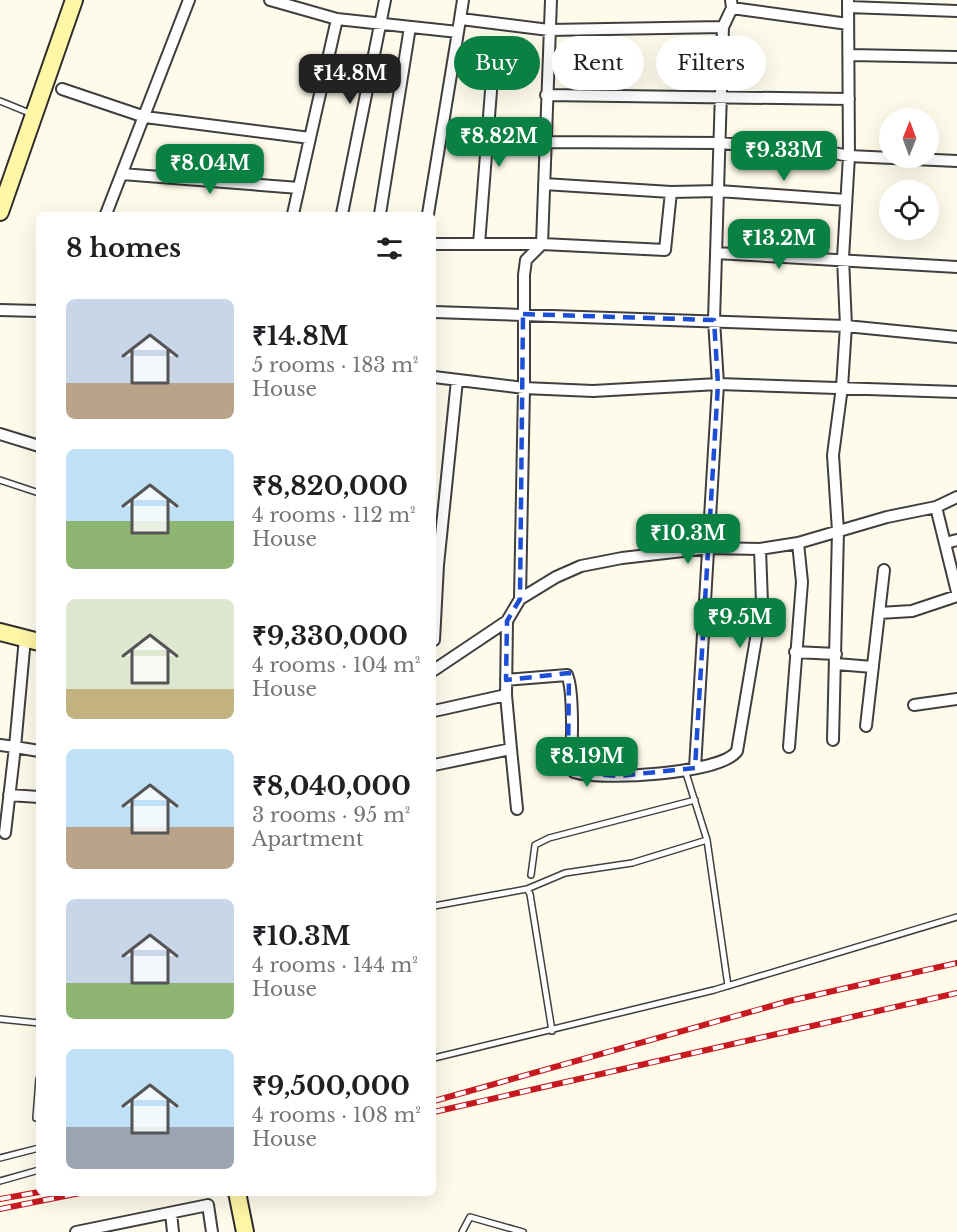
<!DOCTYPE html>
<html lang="en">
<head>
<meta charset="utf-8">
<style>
	:root { --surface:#fff; --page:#f6f6f6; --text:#202124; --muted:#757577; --accent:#0b8043 }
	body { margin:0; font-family:"Libre Baskerville",serif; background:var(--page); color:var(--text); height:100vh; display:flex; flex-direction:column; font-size:22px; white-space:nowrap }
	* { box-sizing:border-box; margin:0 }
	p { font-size:20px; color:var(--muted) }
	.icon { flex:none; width:33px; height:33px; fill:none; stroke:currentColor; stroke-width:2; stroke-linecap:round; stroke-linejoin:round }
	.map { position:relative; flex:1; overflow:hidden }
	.panel { position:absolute; left:36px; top:212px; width:400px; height:984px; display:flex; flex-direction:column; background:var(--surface); border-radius:9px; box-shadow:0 6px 24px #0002 }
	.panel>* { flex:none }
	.banner { position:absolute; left:454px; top:36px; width:412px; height:54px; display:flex; gap:12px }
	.needle { width:39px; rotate:1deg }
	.fabs { position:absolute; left:879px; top:108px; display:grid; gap:12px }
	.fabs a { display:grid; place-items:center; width:60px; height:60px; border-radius:50%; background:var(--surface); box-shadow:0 6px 24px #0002; font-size:30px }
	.price { position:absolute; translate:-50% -51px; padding:0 14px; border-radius:12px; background:var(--accent); color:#fff; font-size:20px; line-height:39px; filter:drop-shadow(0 2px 3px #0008) }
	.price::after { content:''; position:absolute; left:50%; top:36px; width:18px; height:14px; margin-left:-9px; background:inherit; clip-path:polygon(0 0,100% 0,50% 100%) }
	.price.on { background:#222; color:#fff }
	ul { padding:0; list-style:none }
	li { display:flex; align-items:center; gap:18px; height:150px; padding:0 30px }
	li span { display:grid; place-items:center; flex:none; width:168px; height:120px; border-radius:9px; color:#555 }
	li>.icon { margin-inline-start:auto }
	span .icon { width:72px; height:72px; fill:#fffc; stroke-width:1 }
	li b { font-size:26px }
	h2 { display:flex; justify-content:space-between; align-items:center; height:72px; padding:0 30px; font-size:26px }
	.tag { padding:0 21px; border-radius:27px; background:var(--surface); box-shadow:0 6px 24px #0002; font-size:21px; line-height:54px }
	.tag.on { background:var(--accent); color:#fff }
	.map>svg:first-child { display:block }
</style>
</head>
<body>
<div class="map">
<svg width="957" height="1232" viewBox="0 0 957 1232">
	<rect width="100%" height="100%" fill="#fffbeb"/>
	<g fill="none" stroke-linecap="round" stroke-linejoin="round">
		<defs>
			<path id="service" d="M 0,101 L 32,114
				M 0,480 L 39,493
				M 685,770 L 707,840
				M 531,875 L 535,845 L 549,838 L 695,800
				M 527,889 L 565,873 L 632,863 L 707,840 L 728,986
				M 434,906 L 527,889 L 530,894 L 552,1031
				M 0,1019 L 39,1023
				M 434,1058 L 714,990 L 957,917
				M 36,1118 L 39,1079
				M 0,1158 L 39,1148
				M 0,1181 L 39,1170
				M 462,1232 L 470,1217 L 523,1232"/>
			<path id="minor" d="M 270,0 L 337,19
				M 848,7 L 957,11
				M 732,8 L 848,24
				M 461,19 L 549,30 L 723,27
				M 849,55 L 957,57
				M 62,89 L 145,117 L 310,138 L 337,19 L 458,32 L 463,0
				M 546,95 L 849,99
				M 545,142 L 718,143 L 819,150 L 849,156 L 957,161
				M 122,174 L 299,188
				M 544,184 L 671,192
				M 106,214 L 189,0
				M 293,214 L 310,138
				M 342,214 L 385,0
				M 380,214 L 410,27
				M 428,214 L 458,32
				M 434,244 L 542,244 L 665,250 L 671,192 L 719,191 L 846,200
				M 479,244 L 491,91
				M 716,253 L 957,267
				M 0,310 L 39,311
				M 434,312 L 846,326 L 957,337
				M 434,377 L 524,388 L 593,391 L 718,384 L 957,392
				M 0,434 L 39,446
				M 936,507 L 957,592
				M 945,543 L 957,540
				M 520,599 L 524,388 L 524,275 L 526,260 L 542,244 L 551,0
				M 879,613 L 912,611 L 957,596
				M 434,640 L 438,565 L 457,380
				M 795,652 L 836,654
				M 836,664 L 873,667
				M 434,670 L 507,621 L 520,599 L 556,577 L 581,566 L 622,558 L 709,548 L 760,549 L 798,543 L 887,517 L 936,507 L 957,497
				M 506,680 L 567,675 C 573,688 574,751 568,764 L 574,772 C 601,781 721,774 737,751 L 762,603 L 760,549
				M 914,705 L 957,699
				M 434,711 L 506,695
				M 866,726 L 884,570
				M 833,740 L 838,531 L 833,455 L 842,387 L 846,326 L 843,258 L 849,156 L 848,0
				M 0,745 L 15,747 L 25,638
				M 789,747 L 802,582 L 798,543
				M 511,749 L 517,809
				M 434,765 L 511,749 L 506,695 L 507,621
				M 695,768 L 718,384 L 714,320 L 723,27 L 732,8 L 731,0
				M 9,795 L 39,797
				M 5,833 L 15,747 L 39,751
				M 171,1213 L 173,1232
				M 76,1232 L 208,1205 L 212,1232"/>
			<path id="secondary" d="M 0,212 L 74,0
				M 0,632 L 39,642
				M 237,1192 L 245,1232"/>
		</defs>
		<use href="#service" stroke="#3f3f3f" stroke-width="8"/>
		<use href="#minor" stroke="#3f3f3f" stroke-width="14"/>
		<use href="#secondary" stroke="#2e2e2e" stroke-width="20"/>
		<use href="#service" stroke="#fff" stroke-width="5"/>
		<use href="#minor" stroke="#fff" stroke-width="10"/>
		<use href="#secondary" stroke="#fff6a6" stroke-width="16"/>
		<defs>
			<path id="rail" d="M 434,1101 L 789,1001 L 957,963
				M 434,1112 L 957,993
				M 0,1199 L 39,1192
				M 0,1209 L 85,1192"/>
		</defs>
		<use href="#rail" stroke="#c71920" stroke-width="6"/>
		<use href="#rail" stroke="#fff" stroke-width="4" stroke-dasharray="11" stroke-linecap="butt"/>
	</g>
	<path fill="none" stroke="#1d4ed8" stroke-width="4.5" stroke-dasharray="12 8" stroke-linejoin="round" d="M 523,314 L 714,320 L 718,384 L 695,768 L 618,776 L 574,772 L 568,764 L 569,673 L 506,680 L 507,621 L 520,599 Z"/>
</svg>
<div class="fabs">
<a><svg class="needle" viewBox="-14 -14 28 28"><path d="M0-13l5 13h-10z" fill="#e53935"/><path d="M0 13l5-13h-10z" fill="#757577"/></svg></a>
<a><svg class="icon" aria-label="locate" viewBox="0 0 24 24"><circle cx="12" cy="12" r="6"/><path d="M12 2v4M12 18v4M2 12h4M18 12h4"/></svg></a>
</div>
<b class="price on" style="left:350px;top:105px">₹14.8M</b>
<b class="price" style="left:499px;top:168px">₹8.82M</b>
<b class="price" style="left:784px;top:182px">₹9.33M</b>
<b class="price" style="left:210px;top:195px">₹8.04M</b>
<b class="price" style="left:779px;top:270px">₹13.2M</b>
<b class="price" style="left:688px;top:565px">₹10.3M</b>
<b class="price" style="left:740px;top:649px">₹9.5M</b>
<b class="price" style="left:587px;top:788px">₹8.19M</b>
<div class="banner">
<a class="tag on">Buy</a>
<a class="tag">Rent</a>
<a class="tag">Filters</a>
</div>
<section class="panel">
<h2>8 homes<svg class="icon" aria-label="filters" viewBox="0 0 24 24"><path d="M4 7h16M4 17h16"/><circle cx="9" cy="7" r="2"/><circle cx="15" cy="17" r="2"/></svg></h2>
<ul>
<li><span style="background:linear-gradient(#c9d6e8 70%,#b9a48a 0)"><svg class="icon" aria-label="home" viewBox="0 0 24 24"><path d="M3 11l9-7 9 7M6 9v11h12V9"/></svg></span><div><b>₹14.8M</b><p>5 rooms · 183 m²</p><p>House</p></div></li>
<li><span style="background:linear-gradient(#bfe0f5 60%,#8fb573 0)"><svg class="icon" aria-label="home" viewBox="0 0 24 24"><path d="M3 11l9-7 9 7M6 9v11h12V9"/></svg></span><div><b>₹8,820,000</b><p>4 rooms · 112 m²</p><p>House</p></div></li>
<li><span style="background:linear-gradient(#dfe7d0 75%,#c2b280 0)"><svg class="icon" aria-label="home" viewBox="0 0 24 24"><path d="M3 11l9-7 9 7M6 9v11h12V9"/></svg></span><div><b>₹9,330,000</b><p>4 rooms · 104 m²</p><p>House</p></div></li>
<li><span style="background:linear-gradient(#bfe0f5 65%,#b9a48a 0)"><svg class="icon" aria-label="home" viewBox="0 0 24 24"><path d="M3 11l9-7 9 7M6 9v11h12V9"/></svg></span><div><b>₹8,040,000</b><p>3 rooms · 95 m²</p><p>Apartment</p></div></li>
<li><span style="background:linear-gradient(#c9d6e8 70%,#8fb573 0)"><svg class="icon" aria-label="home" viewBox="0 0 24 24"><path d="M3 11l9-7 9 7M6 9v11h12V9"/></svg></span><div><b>₹10.3M</b><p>4 rooms · 144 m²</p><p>House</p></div></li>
<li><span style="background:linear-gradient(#bfe0f5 65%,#9aa5b1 0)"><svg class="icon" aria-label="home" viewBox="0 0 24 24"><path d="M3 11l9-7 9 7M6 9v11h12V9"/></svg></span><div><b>₹9,500,000</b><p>4 rooms · 108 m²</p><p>House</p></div></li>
</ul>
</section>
</div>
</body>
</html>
